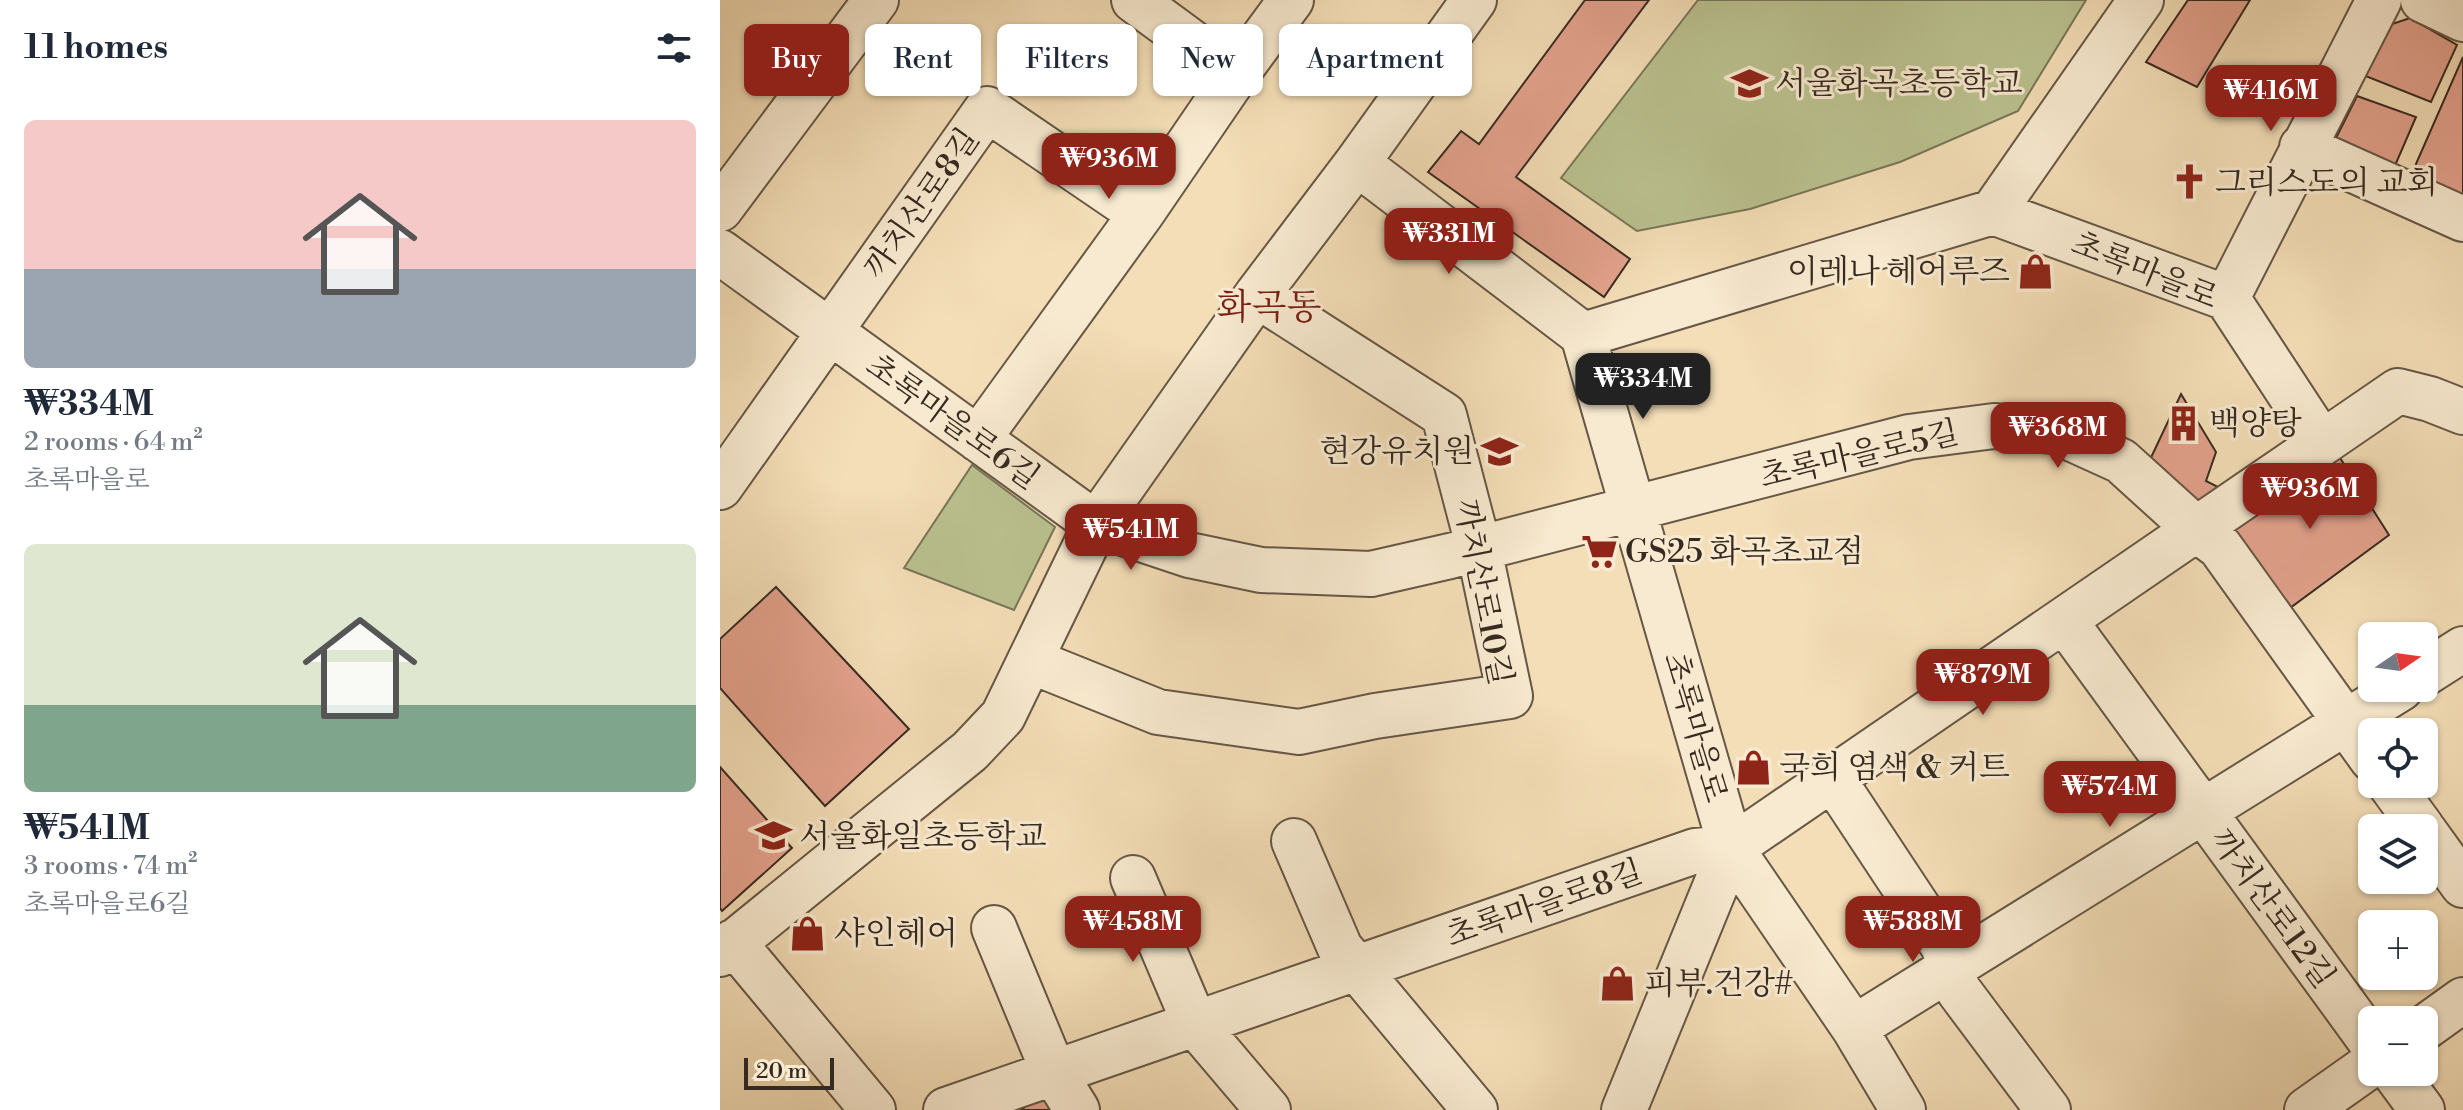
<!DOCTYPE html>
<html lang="en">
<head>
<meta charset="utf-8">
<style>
	:root { --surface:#fff; --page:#f6f6f7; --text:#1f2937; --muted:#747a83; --accent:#8f2418 }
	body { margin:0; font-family:"Libre Bodoni","Noto Serif KR",serif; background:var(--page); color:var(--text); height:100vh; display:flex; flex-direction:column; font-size:30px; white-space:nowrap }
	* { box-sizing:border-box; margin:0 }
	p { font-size:26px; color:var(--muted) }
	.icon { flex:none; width:44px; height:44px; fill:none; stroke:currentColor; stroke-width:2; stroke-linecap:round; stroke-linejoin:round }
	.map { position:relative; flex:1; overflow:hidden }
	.sheet { display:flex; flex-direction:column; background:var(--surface); width:720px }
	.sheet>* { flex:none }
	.banner { position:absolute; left:24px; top:24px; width:760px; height:72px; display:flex; gap:16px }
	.needle { width:52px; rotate:77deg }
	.tools { position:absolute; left:1638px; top:622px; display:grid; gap:16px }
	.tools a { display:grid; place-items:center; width:80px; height:80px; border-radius:12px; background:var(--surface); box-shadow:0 2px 6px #0004; font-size:40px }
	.scale { position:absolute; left:24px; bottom:20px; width:90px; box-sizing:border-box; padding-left:8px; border:4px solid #362a21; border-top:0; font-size:22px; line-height:28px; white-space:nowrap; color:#362a21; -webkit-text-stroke:6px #f8ead0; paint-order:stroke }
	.price { position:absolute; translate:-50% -68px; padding:0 18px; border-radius:16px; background:var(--accent); color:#fff; font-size:26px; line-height:52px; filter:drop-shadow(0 2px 4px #0008) }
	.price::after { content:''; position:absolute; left:50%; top:48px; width:24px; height:18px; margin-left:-12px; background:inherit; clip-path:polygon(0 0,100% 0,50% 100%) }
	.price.active { background:#222; color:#fff }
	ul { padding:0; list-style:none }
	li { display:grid; align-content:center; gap:16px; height:424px; padding:0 24px }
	li span { display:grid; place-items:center; height:248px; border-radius:12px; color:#555 }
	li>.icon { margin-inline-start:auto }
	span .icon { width:144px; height:144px; fill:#fffc; stroke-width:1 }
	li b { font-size:34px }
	h2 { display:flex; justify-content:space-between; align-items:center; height:96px; padding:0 24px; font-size:34px }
	.pill { padding:0 28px; border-radius:12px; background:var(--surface); box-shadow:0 2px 6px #0004; font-size:28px; line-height:72px }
	.pill.active { background:var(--accent); color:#fff }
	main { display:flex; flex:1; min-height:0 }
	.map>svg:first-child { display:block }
</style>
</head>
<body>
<main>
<section class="sheet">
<h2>11 homes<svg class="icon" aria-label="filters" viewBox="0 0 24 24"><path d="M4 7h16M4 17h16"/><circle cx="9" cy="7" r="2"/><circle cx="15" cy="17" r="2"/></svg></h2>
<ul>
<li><span style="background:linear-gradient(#f6c9c9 60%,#9aa5b1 0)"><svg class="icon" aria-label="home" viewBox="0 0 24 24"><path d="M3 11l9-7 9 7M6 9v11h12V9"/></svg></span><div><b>₩334M</b><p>2 rooms · 64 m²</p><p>초록마을로</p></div></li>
<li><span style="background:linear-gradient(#dfe7d0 65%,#7fa58c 0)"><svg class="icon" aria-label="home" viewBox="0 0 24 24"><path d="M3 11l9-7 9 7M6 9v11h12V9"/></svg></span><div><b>₩541M</b><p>3 rooms · 74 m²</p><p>초록마을로6길</p></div></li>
</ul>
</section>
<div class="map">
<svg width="1743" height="1110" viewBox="0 0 1743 1110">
	<rect width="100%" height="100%" fill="#f4deb7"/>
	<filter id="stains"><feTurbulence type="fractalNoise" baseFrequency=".0025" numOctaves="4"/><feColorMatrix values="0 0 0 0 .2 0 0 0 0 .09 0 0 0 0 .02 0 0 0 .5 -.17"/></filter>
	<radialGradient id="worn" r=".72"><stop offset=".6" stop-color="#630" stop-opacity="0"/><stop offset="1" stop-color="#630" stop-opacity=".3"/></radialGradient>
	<path fill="#bac18f" stroke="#787658" stroke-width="2" d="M 978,0 L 1366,0 L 1298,111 L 1180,162 L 1030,209 L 917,231 L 841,178 Z
		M 252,465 L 335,527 L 294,610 L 184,568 Z"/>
	<path fill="#e4a28d" stroke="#362a21" stroke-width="2" d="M 865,0 L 929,0 L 796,177 L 910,259 L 884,297 L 708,172 L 741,131 L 759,144 Z
		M 1468,0 L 1530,0 L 1477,87 L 1426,62 Z
		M 1690,18 L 1737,45 L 1711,102 L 1643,75 L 1666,26 Z
		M 1743,57 L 1743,196 L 1692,173 Z
		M 1637,96 L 1696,117 L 1674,168 L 1624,148 L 1616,138 Z
		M 1461,394 L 1496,452 L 1486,481 L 1498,487 L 1496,501 L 1483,508 L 1427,466 Z
		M 1615,450 L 1669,535 L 1566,611 L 1510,527 Z
		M 56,587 L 189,729 L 105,806 L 0,688 L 0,639 Z
		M 0,767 L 72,848 L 2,911 L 0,908 Z
		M 327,1089 L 344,1110 L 301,1110 Z"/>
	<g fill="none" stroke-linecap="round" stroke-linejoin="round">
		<defs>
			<path id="minor" d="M 414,0 L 516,75
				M 1703,0 L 1743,19
				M 1582,147 L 1743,219
				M 637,163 L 863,335
				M 0,209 L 156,0
				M 1273,212 L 1507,298 L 1602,443
				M 0,252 L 376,524 L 469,555 L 541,570 L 651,574 L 730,556 L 1189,437 L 1274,426 L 1335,431 L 1401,461 L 1476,529 L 1500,547 L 1652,759
				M 1507,298 L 1659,0
				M 258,439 L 421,214 L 516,75 L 571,0
				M 0,487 L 267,109 L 421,214
				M 1344,620 L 1652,1043
				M 311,661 L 438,712 L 579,732 L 655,716 L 790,696 L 759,549 L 724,415 L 537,295
				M 1704,674 L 1743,649
				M 1113,779 L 1224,947 L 1229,969 L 1239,991 L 1328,1110
				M 1670,784 L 1702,828
				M 1704,831 L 1743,885
				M 574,841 L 620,948 L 755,1110
				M 1011,848 L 1678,391 L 1710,399 L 1743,412
				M 1011,848 L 1134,1028 L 1183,1110
				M 413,878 L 475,1024 L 548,1110
				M 274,928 L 334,1073 L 357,1110
				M 13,942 L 153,1110
				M 0,954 L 250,751 L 283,716 L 376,524 L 537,295 L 637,163 L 754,0
				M 1134,1028 L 1681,688
				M 1704,1028 L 1743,1000
				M 1674,1072 L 1702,1110
				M 226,1110 L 975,851 L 1011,848
				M 904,1110 L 1011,848 L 863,335 L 1273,212 L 1421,0
				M 1587,1110 L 1652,1064"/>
		</defs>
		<use href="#minor" stroke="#665746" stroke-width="48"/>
		<use href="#minor" stroke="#f8ead0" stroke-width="44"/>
	</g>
	<defs>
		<symbol id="school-bare" viewBox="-9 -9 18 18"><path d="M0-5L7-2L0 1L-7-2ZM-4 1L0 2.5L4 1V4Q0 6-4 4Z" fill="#8f2418" stroke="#f8ead0" stroke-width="2.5" paint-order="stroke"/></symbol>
		<symbol id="church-bare" viewBox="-9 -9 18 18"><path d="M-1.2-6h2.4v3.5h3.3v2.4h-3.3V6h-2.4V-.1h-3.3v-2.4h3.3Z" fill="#8f2418" stroke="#f8ead0" stroke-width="2.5" paint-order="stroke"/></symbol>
		<symbol id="shop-bare" viewBox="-9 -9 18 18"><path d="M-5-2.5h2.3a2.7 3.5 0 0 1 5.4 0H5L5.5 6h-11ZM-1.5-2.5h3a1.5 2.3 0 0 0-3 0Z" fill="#8f2418" stroke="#f8ead0" stroke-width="2.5" paint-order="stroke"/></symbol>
		<symbol id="building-bare" viewBox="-9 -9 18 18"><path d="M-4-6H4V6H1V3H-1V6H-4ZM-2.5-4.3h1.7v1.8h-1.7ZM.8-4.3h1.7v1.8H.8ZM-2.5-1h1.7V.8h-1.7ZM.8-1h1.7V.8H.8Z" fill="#8f2418" stroke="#f8ead0" stroke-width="2.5" paint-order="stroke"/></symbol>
		<symbol id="supermarket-bare" viewBox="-9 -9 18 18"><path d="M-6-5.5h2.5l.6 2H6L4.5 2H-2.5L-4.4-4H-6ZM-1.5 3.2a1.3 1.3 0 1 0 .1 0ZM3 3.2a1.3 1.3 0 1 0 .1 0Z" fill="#8f2418" stroke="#f8ead0" stroke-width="2.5" paint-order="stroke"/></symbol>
	</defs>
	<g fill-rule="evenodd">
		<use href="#school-bare" x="1004" y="58" width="51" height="51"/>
		<use href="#church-bare" x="1444" y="156" width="51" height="51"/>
		<use href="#shop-bare" x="1290" y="246" width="51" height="51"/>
		<use href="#building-bare" x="1438" y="398" width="51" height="51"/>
		<use href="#school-bare" x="754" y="426" width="51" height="51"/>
		<use href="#supermarket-bare" x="854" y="526" width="51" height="51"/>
		<use href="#shop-bare" x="1008" y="742" width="51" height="51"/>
		<use href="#school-bare" x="28" y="810" width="51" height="51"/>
		<use href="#shop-bare" x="62" y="908" width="51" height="51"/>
		<use href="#shop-bare" x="872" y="958" width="51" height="51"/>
	</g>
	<g text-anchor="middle" stroke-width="6" stroke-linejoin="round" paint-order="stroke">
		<g font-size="32" fill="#362a21" stroke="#f8ead0" text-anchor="start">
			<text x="1055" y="94">서울화곡초등학교</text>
			<text x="1495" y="193">그리스도의 교회</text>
			<text x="1290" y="282" text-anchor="end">이레나 헤어루즈</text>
			<text x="1489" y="434">백양탕</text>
			<text x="754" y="462" text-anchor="end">현강유치원</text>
			<text x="905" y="562">GS25 화곡초교점</text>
			<text x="1059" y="778">국희 염색 &amp; 커트</text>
			<text x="79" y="847">서울화일초등학교</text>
			<text x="114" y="944">샤인헤어</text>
			<text x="924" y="994">피부.건강#</text>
		</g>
		<g font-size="32" fill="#362a21" stroke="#f8ead0">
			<text transform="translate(201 203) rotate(-55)" y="11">까치산로8길</text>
			<text transform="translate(1425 270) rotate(22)" y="11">초록마을로</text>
			<text transform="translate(233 421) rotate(36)" y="11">초록마을로6길</text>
			<text transform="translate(1139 454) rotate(-13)" y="11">초록마을로5길</text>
			<text transform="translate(764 592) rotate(79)" y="11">까치산로10길</text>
			<text transform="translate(976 727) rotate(74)" y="11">초록마을로</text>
			<text transform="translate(824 903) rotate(-19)" y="11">초록마을로8길</text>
			<text transform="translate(1553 908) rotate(54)" y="11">까치산로12길</text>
		</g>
		<g font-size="36" fill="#7a1f14" stroke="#f8ead0">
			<text x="549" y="319">화곡동</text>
		</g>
	</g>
	<rect width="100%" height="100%" filter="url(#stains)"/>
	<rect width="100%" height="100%" fill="url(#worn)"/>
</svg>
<div class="tools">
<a><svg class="needle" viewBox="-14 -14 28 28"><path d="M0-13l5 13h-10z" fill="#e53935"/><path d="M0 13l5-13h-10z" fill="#747a83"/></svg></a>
<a><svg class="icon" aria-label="locate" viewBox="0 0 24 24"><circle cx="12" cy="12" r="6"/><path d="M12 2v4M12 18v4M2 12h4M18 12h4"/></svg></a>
<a><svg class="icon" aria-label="layers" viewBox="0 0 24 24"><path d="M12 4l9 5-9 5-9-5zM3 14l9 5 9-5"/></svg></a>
<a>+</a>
<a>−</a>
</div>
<div class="scale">20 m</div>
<b class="price" style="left:1551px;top:133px">₩416M</b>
<b class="price" style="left:389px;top:201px">₩936M</b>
<b class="price" style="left:729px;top:276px">₩331M</b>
<b class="price active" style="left:923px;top:421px">₩334M</b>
<b class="price" style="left:1338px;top:470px">₩368M</b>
<b class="price" style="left:1590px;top:531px">₩936M</b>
<b class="price" style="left:411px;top:572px">₩541M</b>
<b class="price" style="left:1263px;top:717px">₩879M</b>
<b class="price" style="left:1390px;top:829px">₩574M</b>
<b class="price" style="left:413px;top:964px">₩458M</b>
<b class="price" style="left:1193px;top:964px">₩588M</b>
<div class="banner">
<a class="pill active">Buy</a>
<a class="pill">Rent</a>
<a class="pill">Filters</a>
<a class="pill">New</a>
<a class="pill">Apartment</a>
</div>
</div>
</main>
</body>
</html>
